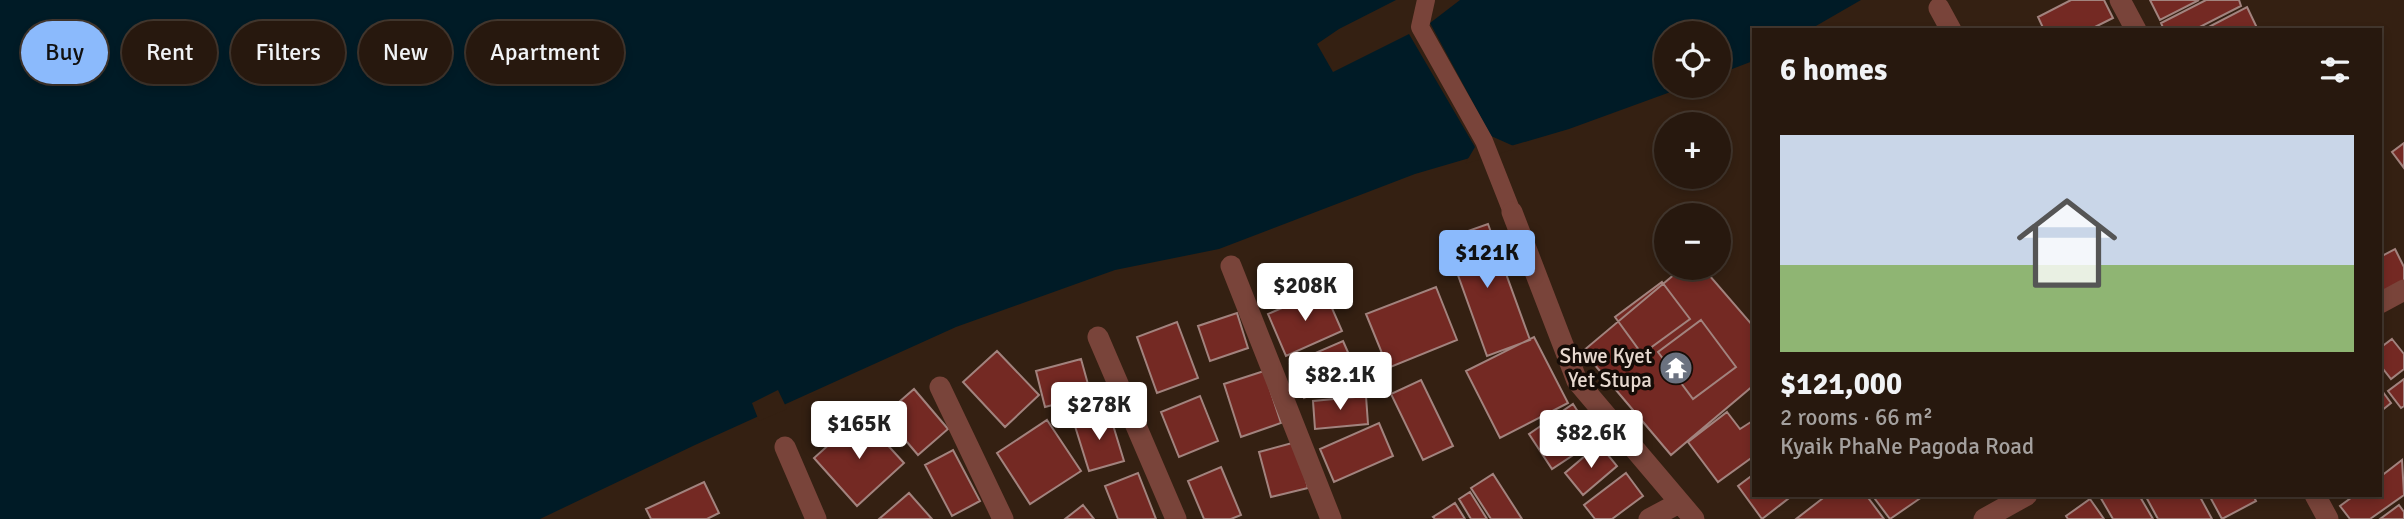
<!DOCTYPE html>
<html lang="en">
<head>
<meta charset="utf-8">
<style>
	:root { --surface:#27180e; --page:#33251c; --text:#f1f3f6; --muted:#a4a09e; --line:#43372e; --accent:#8bbafc }
	body { margin:0; font-family:Signika,sans-serif; background:var(--page); color:var(--text); height:100vh; display:flex; flex-direction:column; font-size:26px; white-space:nowrap }
	* { box-sizing:border-box; margin:0 }
	p { font-size:23px; color:var(--muted) }
	.icon { flex:none; width:38px; height:38px; fill:none; stroke:currentColor; stroke-width:2; stroke-linecap:round; stroke-linejoin:round }
	.map { position:relative; flex:1; overflow:hidden }
	.details { position:absolute; left:1752px; top:28px; width:630px; height:469px; display:flex; flex-direction:column; background:var(--surface); border-radius:0px; box-shadow:0 4px 10px #0003,0 0 0 2px var(--line) }
	.details>* { flex:none }
	.guide { position:absolute; left:21px; top:21px; width:665px; height:63px; display:flex; gap:14px }
	.fabs { position:absolute; left:1654px; top:21px; display:grid; gap:14px }
	.fabs a { display:grid; place-items:center; width:77px; height:77px; border-radius:50%; background:var(--surface); box-shadow:0 4px 10px #0003,0 0 0 2px var(--line); font-size:35px }
	.price { position:absolute; translate:-50% -60px; padding:0 16px; border-radius:7px; background:#fff; color:#222; font-size:23px; line-height:46px; filter:drop-shadow(0 2px 4px #0008) }
	.price::after { content:''; position:absolute; left:50%; top:42px; width:21px; height:16px; margin-left:-10px; background:inherit; clip-path:polygon(0 0,100% 0,50% 100%) }
	.price.on { background:var(--accent); color:#111 }
	ul { padding:0; list-style:none }
	li { display:grid; align-content:center; gap:14px; height:371px; padding:0 28px }
	li+li { border-top:2px solid var(--line) }
	li span { display:grid; place-items:center; height:217px; border-radius:0px; color:#555 }
	li>.icon { margin-inline-start:auto }
	span .icon { width:126px; height:126px; fill:#fffc; stroke-width:1 }
	li b { font-size:30px }
	h2 { display:flex; justify-content:space-between; align-items:center; height:84px; padding:0 28px; font-size:30px }
	.chip { padding:0 24px; border-radius:32px; background:var(--surface); box-shadow:0 4px 10px #0003,0 0 0 2px var(--line); font-size:24px; line-height:63px }
	.chip.on { background:var(--accent); color:#111 }
	.map>svg:first-child { display:block }
</style>
</head>
<body>
<div class="map">
<svg width="2404" height="519" viewBox="0 0 2404 519">
	<rect width="100%" height="100%" fill="#342012"/>
	<path fill="#001b26" d="M 0,0 L 1861,0 L 1809,30 L 1754,30 L 1753,61 L 1719,74 L 1718,33 L 1666,33 L 1666,86 L 1687,86 L 1569,129 L 1415,174 L 1219,249 L 1115,270 L 956,327 L 695,445 L 540,519 L 0,519 Z"/>
	<path fill="#342012" d="M 1396,0 L 1460,0 L 1430,23 L 1491,136 L 1518,148 L 1465,164 L 1475,147 L 1409,34 L 1333,72 L 1317,44 L 1339,29 Z
		M 778,390 L 787,409 L 759,421 L 752,403 Z"/>
	<path fill="#742923" stroke="#a2837e" stroke-width="2" d="M 2071,0 L 2104,0 L 2113,18 L 2089,30 L 2044,30 L 2038,17 Z
		M 2150,0 L 2199,0 L 2160,20 Z
		M 2206,0 L 2239,0 L 2241,6 L 2194,30 L 2164,30 L 2161,23 Z
		M 2247,7 L 2258,30 L 2203,30 Z
		M 2404,143 L 2404,168 L 2392,152 Z
		M 1488,224 L 1530,340 L 1487,356 L 1445,239 Z
		M 2395,249 L 2404,267 L 2404,282 L 2380,294 L 2380,257 Z
		M 1682,268 L 1703,268 L 1754,327 L 1754,385 L 1671,455 L 1583,351 Z
		M 1662,282 L 1690,319 L 1642,354 L 1615,317 Z
		M 1436,287 L 1457,340 L 1388,368 L 1366,314 Z
		M 1324,290 L 1342,331 L 1286,356 L 1268,314 Z
		M 1237,313 L 1248,348 L 1210,361 L 1198,326 Z
		M 1701,320 L 1736,367 L 1693,399 L 1658,352 Z
		M 1177,322 L 1198,378 L 1157,393 L 1137,337 Z
		M 1534,337 L 1568,403 L 1500,438 L 1466,371 Z
		M 2392,339 L 2404,354 L 2404,369 L 2391,379 L 2380,365 L 2380,348 Z
		M 1343,341 L 1358,375 L 1304,398 L 1290,364 Z
		M 997,351 L 1039,395 L 1005,427 L 963,382 Z
		M 1081,359 L 1091,395 L 1045,407 L 1036,371 Z
		M 1264,371 L 1281,423 L 1241,437 L 1224,384 Z
		M 2404,379 L 2404,406 L 2401,408 L 2388,391 Z
		M 1421,380 L 1453,446 L 1423,460 L 1391,394 Z
		M 2380,388 L 2391,403 L 2380,412 Z
		M 914,389 L 948,429 L 918,455 L 884,415 Z
		M 1200,396 L 1218,441 L 1179,457 L 1161,412 Z
		M 1366,396 L 1368,424 L 1315,429 L 1313,401 Z
		M 1573,404 L 1596,440 L 1552,469 L 1529,434 Z
		M 1109,412 L 1124,461 L 1089,471 L 1074,423 Z
		M 1727,412 L 1740,429 L 1754,420 L 1754,456 L 1718,482 L 1688,442 Z
		M 861,416 L 904,463 L 857,506 L 814,458 Z
		M 1047,420 L 1081,471 L 1030,504 L 997,453 Z
		M 1379,423 L 1393,456 L 1334,482 L 1320,449 Z
		M 1296,442 L 1308,488 L 1271,497 L 1259,452 Z
		M 1599,444 L 1617,466 L 1583,495 L 1565,473 Z
		M 953,450 L 980,501 L 952,516 L 925,465 Z
		M 2402,460 L 2404,495 L 2370,519 L 2350,519 L 2340,506 L 2355,495 L 2380,495 L 2380,477 Z
		M 1221,467 L 1241,515 L 1231,519 L 1204,519 L 1188,481 Z
		M 1138,473 L 1156,519 L 1118,519 L 1105,486 Z
		M 1626,473 L 1643,496 L 1612,519 L 1595,519 L 1584,505 Z
		M 1493,474 L 1522,519 L 1491,519 L 1471,488 Z
		M 1754,474 L 1754,495 L 1793,495 L 1762,519 L 1738,486 Z
		M 704,482 L 719,513 L 707,519 L 651,519 L 646,509 Z
		M 1470,492 L 1487,519 L 1471,519 L 1459,499 Z
		M 909,493 L 932,519 L 879,519 Z
		M 1827,495 L 1866,495 L 1884,519 L 1796,519 Z
		M 1872,495 L 1921,495 L 1922,497 L 1890,519 Z
		M 2099,495 L 2139,495 L 2153,519 L 2113,519 Z
		M 2145,495 L 2199,495 L 2212,519 L 2158,519 Z
		M 2209,495 L 2253,495 L 2256,501 L 2222,519 Z
		M 2090,499 L 2104,519 L 2068,519 L 2066,516 Z
		M 1455,503 L 1465,519 L 1435,519 L 1433,517 Z
		M 1083,505 L 1094,519 L 1065,519 Z
		M 2399,505 L 2404,512 L 2404,519 L 2380,519 Z"/>
	<g fill="none" stroke-linecap="round" stroke-linejoin="round">
		<path stroke="#79443a" stroke-width="18" d="M 1426,0 L 1420,27 L 1484,141 L 1512,212"/>
		<path stroke="#79443a" stroke-width="21" d="M 2120,0 L 2136,30
			M 1939,8 L 1951,30
			M 1512,212 L 1577,381 L 1694,519
			M 1231,266 L 1331,519
			M 2380,303 L 2404,290
			M 1098,337 L 1176,519
			M 940,387 L 1003,519
			M 785,447 L 816,519
			M 2315,495 L 2328,519
			M 1649,519 L 1679,503
			M 1984,519 L 2027,495"/>
	</g>
	<defs>
		<symbol id="temple-disc" viewBox="-11 -11 22 22"><circle r="9.5" fill="#6b7280" stroke="#150c07"/><path d="M0-6L5-2H3V0L6.5 2.5H4V6H1.5V3h-3V6H-4V2.5H-6.5L-3 0V-2H-5Z" fill="#fff"/></symbol>
	</defs>
	<g fill-rule="evenodd">
		<use href="#temple-disc" x="1657" y="349" width="38" height="38"/>
	</g>
	<g text-anchor="middle" stroke-width="7" stroke-linejoin="round" paint-order="stroke">
		<g font-size="21" fill="#e7d9d0" stroke="#150c07" text-anchor="end">
			<text x="1652" y="363">Shwe Kyet<tspan x="1652" dy="24">Yet Stupa</tspan></text>
		</g>
	</g>
</svg>
<div class="fabs">
<a><svg class="icon" aria-label="locate" viewBox="0 0 24 24"><circle cx="12" cy="12" r="6"/><path d="M12 2v4M12 18v4M2 12h4M18 12h4"/></svg></a>
<a>+</a>
<a>−</a>
</div>
<b class="price on" style="left:1487px;top:290px">$121K</b>
<b class="price" style="left:1305px;top:323px">$208K</b>
<b class="price" style="left:1340px;top:412px">$82.1K</b>
<b class="price" style="left:1099px;top:442px">$278K</b>
<b class="price" style="left:859px;top:461px">$165K</b>
<b class="price" style="left:1591px;top:470px">$82.6K</b>
<div class="guide">
<a class="chip on">Buy</a>
<a class="chip">Rent</a>
<a class="chip">Filters</a>
<a class="chip">New</a>
<a class="chip">Apartment</a>
</div>
<section class="details">
<h2>6 homes<svg class="icon" aria-label="filters" viewBox="0 0 24 24"><path d="M4 7h16M4 17h16"/><circle cx="9" cy="7" r="2"/><circle cx="15" cy="17" r="2"/></svg></h2>
<ul>
<li><span style="background:linear-gradient(#c9d6e8 60%,#8fb573 0)"><svg class="icon" aria-label="home" viewBox="0 0 24 24"><path d="M3 11l9-7 9 7M6 9v11h12V9"/></svg></span><div><b>$121,000</b><p>2 rooms · 66 m²</p><p>Kyaik PhaNe Pagoda Road</p></div></li>
</ul>
</section>
</div>
</body>
</html>
